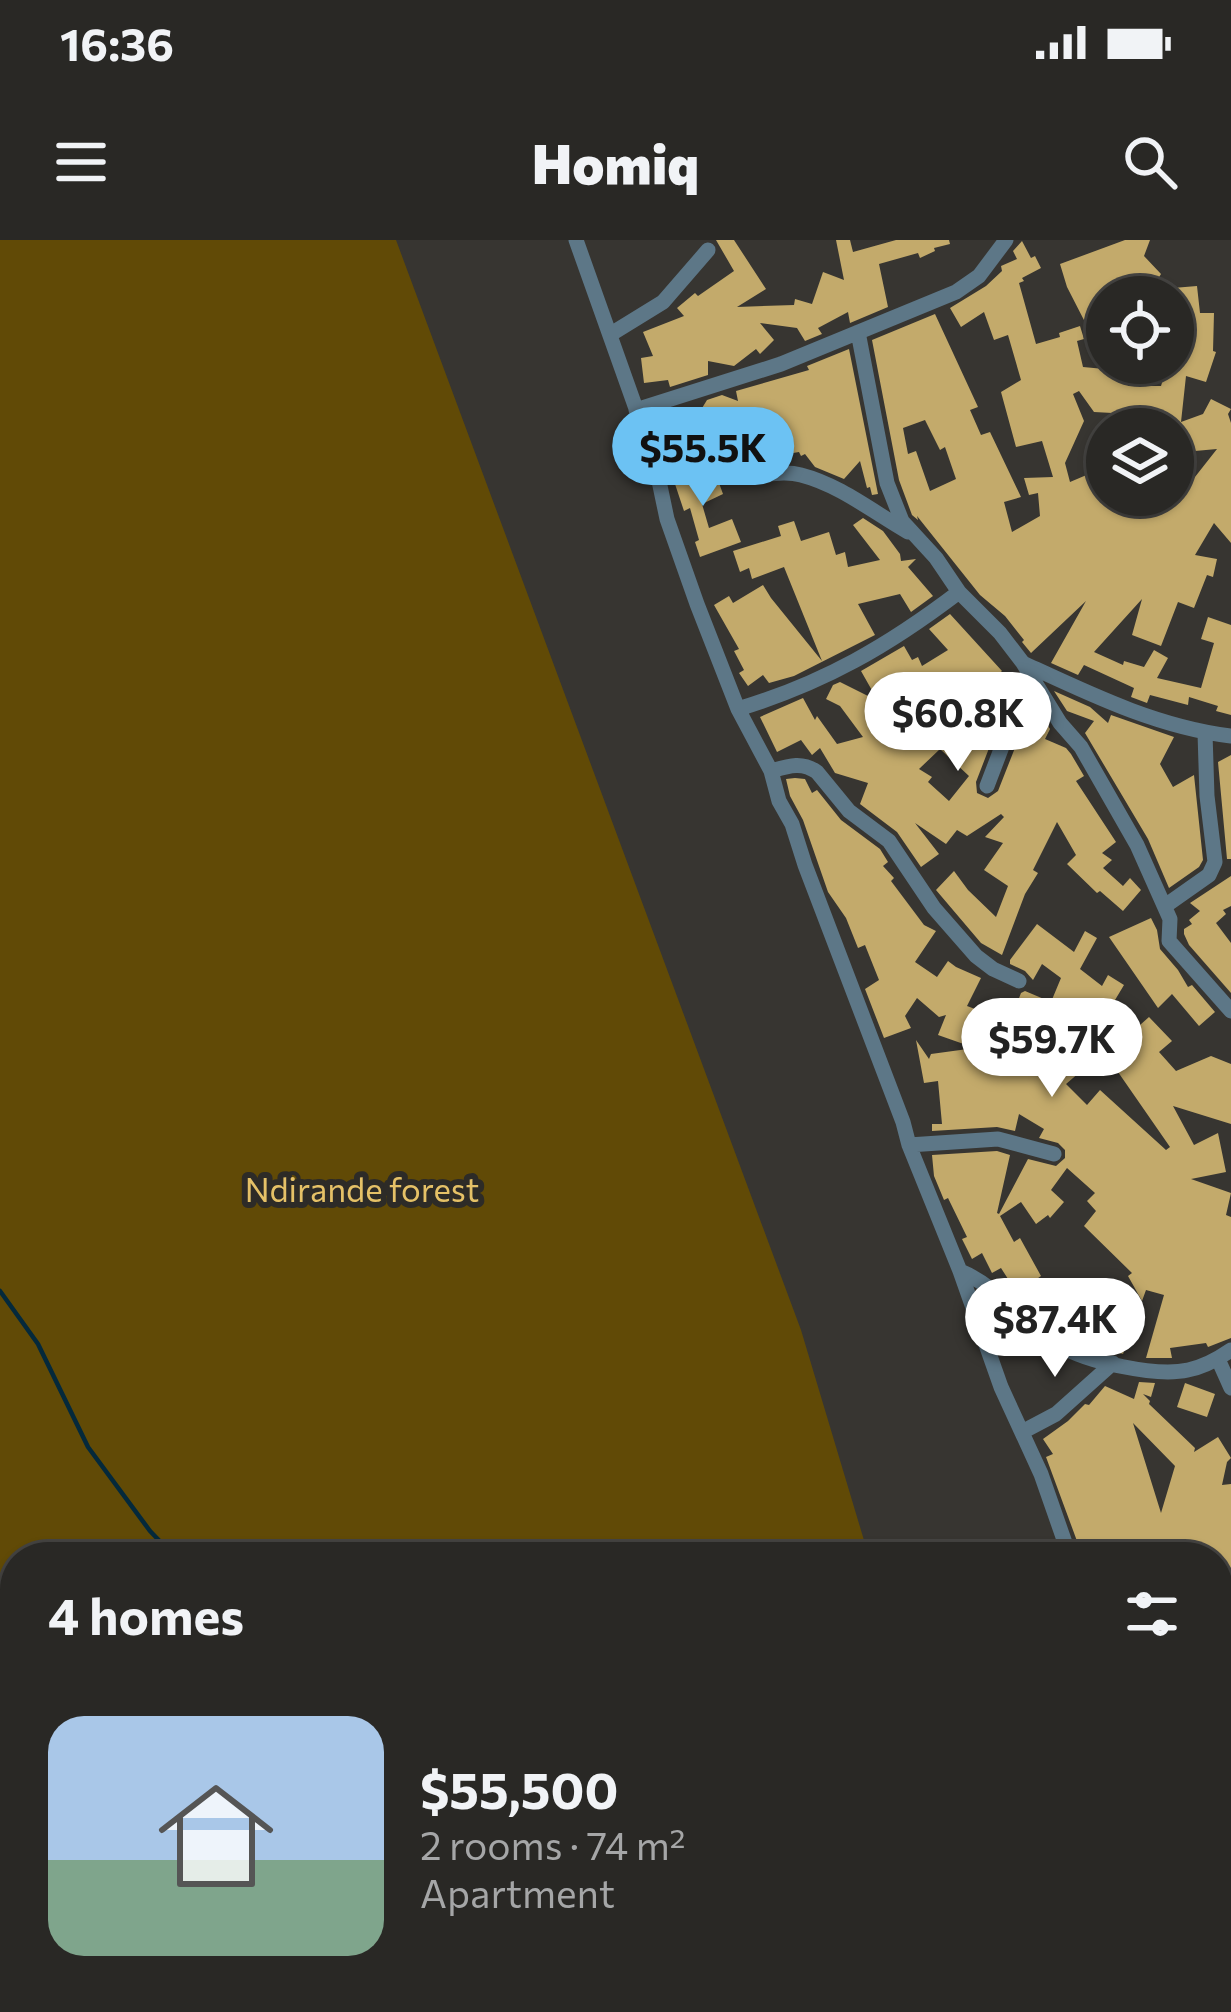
<!DOCTYPE html>
<html lang="en">
<head>
<meta charset="utf-8">
<style>
	:root { --surface:#292825; --page:#31302d; --text:#f1f3f6; --muted:#a5a6a7; --line:#454442; --accent:#6cc2f3 }
	body { margin:0; font-family:Commissioner,sans-serif; background:var(--page); color:var(--text); height:100vh; display:flex; flex-direction:column; font-size:45px; white-space:nowrap }
	* { box-sizing:border-box; margin:0 }
	p { font-size:39px; color:var(--muted) }
	.icon { flex:none; width:66px; height:66px; fill:none; stroke:currentColor; stroke-width:2; stroke-linecap:round; stroke-linejoin:round }
	.map { position:relative; flex:1; overflow:hidden }
	.panel { position:absolute; left:0px; top:1302px; width:1233px; height:471px; display:flex; flex-direction:column; background:var(--surface); border-radius:48px 48px 0 0; box-shadow:0 3px 9px #0004,0 0 0 3px var(--line) }
	.panel>* { flex:none }
	.tools { position:absolute; left:1086px; top:36px; display:grid; gap:24px }
	.tools a { display:grid; place-items:center; width:108px; height:108px; border-radius:50%; background:var(--surface); box-shadow:0 3px 9px #0004,0 0 0 3px var(--line); font-size:60px }
	.price { position:absolute; translate:-50% -102px; padding:0 27px; border-radius:42px; background:#fff; color:#222; font-size:39px; line-height:78px; filter:drop-shadow(0 3px 6px #0008) }
	.price::after { content:''; position:absolute; left:50%; top:72px; width:36px; height:27px; margin-left:-18px; background:inherit; clip-path:polygon(0 0,100% 0,50% 100%) }
	.price.current { background:var(--accent); color:#111 }
	ul { padding:0; list-style:none }
	li { display:flex; align-items:center; gap:36px; height:300px; padding:0 48px }
	li span { display:grid; place-items:center; flex:none; width:336px; height:240px; border-radius:36px; color:#555 }
	li>.icon { margin-inline-start:auto }
	span .icon { width:144px; height:144px; fill:#fffc; stroke-width:1 }
	li b { font-size:51px }
	h2 { display:flex; justify-content:space-between; align-items:center; height:144px; padding:0 48px; font-size:51px }
	.status { display:flex; justify-content:space-between; align-items:center; height:84px; padding:0 60px; background:var(--surface); direction:ltr }
	.status svg { height:33px; fill:currentColor }
	header { display:flex; justify-content:space-between; align-items:center; height:156px; padding:0 48px; background:var(--surface); font-size:54px; font-weight:800 }
	.map>svg:first-child { display:block }
</style>
</head>
<body>
<div class="status"><b>16:36</b><svg viewBox="0 0 49 12"><path d="M0 12V9h3v3zM5 12V6h3v6zM10 12V3h3v9zM15 12V0h3v12zM26 1h20v11H26zM47 4h2v5h-2z"/></svg></div>
<header><svg class="icon" aria-label="menu" viewBox="0 0 24 24"><path d="M4 6h16M4 12h16M4 18h16"/></svg>Homiq<svg class="icon" aria-label="search" viewBox="0 0 24 24"><circle cx="10" cy="10" r="6"/><path d="M15 15l6 6"/></svg></header>
<div class="map">
<svg width="1231" height="1772" viewBox="0 0 1231 1772">
	<rect width="100%" height="100%" fill="#373531"/>
	<path fill="#614a06" d="M 0,0 L 396,0 L 801,1090 L 869,1317 L 15,1317 L 15,1758 L 1001,1758 L 1005,1772 L 0,1772 Z"/>
	<g fill="none" stroke-linecap="round" stroke-linejoin="round">
		<path stroke="#04293b" stroke-width="4.5" d="M 0,1051 L 38,1104 L 88,1207 L 150,1291 L 175,1317
			M 618,1758 L 626,1763 L 631,1772"/>
	</g>
	<path fill="#c3aa6b" fill-rule="evenodd" d="M 716,0 L 734,0 L 766,49 L 737,67 L 794,65 L 795,59 L 812,64 L 823,32 L 844,40 L 836,0 L 850,0 L 853,12 L 896,0 L 949,0 L 950,4 L 934,8 L 935,11 L 920,18 L 918,13 L 879,24 L 888,67 L 850,83 L 848,72 L 818,88 L 822,94 L 805,101 L 797,88 L 760,83 L 774,100 L 760,114 L 756,109 L 734,126 L 708,121 L 708,135 L 670,147 L 668,140 L 644,143 L 641,118 L 653,116 L 643,92 L 684,76 L 677,68 L 695,53 L 698,56 L 734,31 Z
		M 1125,0 L 1150,0 L 1144,16 L 1161,34 L 1147,57 L 1107,57 L 1107,76 L 1087,86 L 1067,47 L 1060,24 Z
		M 1022,1 L 1031,18 L 1035,16 L 1041,28 L 1022,38 L 1024,41 L 1019,43 L 1036,104 L 1060,97 L 1059,93 L 1080,86 L 1084,99 L 1077,101 L 1083,127 L 1126,131 L 1128,146 L 1161,146 L 1168,123 L 1173,123 L 1173,108 L 1181,83 L 1173,84 L 1173,48 L 1197,46 L 1200,73 L 1214,73 L 1213,111 L 1216,112 L 1206,142 L 1186,136 L 1181,182 L 1203,174 L 1211,159 L 1231,169 L 1228,174 L 1231,183 L 1231,303 L 1214,283 L 1195,315 L 1217,319 L 1213,337 L 1207,335 L 1194,368 L 1178,362 L 1161,406 L 1132,395 L 1142,359 L 1094,412 L 1123,425 L 1124,421 L 1144,427 L 1154,410 L 1168,418 L 1157,438 L 1201,448 L 1214,403 L 1201,399 L 1208,377 L 1231,385 L 1231,475 L 1216,471 L 1218,466 L 1189,457 L 1188,465 L 1150,455 L 1147,463 L 1131,457 L 1134,448 L 1084,425 L 1078,435 L 1051,423 L 1086,361 L 1031,413 L 1022,402 L 1024,400 L 1005,376 L 980,355 L 917,276 L 918,280 L 912,275 L 899,240 L 872,100 L 935,74 L 978,167 L 970,170 L 981,195 L 990,192 L 1021,257 L 1004,262 L 1012,292 L 1040,276 L 1038,253 L 1029,255 L 1024,238 L 1053,237 L 1042,201 L 1016,207 L 1001,152 L 1021,140 L 1008,95 L 994,100 L 984,72 L 961,87 L 950,68 L 986,46 L 1002,31 L 1001,26 L 1017,19 L 1013,11 ZM 1079,151 L 1094,172 L 1150,175 L 1151,189 L 1173,189 L 1173,213 L 1217,209 L 1191,242 L 1173,227 L 1173,255 L 1107,255 L 1107,236 L 1103,228 L 1070,242 L 1065,223 L 1084,181 L 1073,154 ZM 925,180 L 940,210 L 945,207 L 956,239 L 930,251 L 916,211 L 908,214 L 903,188 Z
		M 849,109 L 878,254 L 872,255 L 870,247 L 867,248 L 860,221 L 844,239 L 815,227 L 805,214 L 801,216 L 799,212 L 770,217 L 770,222 L 737,223 L 731,190 L 713,215 L 679,194 L 660,175 L 678,169 L 688,191 L 707,160 L 722,155 L 738,161 L 736,151 L 809,130 L 807,126 Z
		M 675,220 L 694,233 L 719,243 L 723,254 L 702,264 L 709,288 L 732,279 L 741,302 L 700,317 L 695,302 L 699,300 L 690,268 L 684,271 L 668,223 Z
		M 863,278 L 883,291 L 900,314 L 901,321 L 916,319 L 908,327 L 933,356 L 911,372 L 900,354 L 858,364 L 875,395 L 794,436 L 769,443 L 763,435 L 748,446 L 739,433 L 744,430 L 734,411 L 739,409 L 714,365 L 729,356 L 733,363 L 763,345 L 771,358 L 822,421 L 784,327 L 752,339 L 749,328 L 740,332 L 733,311 L 781,296 L 778,286 L 794,281 L 801,301 L 829,292 L 836,315 L 845,312 L 848,327 L 880,320 L 853,285 Z
		M 950,374 L 1002,431 L 987,445 L 1004,456 L 985,483 L 996,490 L 976,542 L 977,553 L 988,558 L 998,551 L 1033,462 L 1050,489 L 1045,499 L 1066,508 L 1071,514 L 1084,536 L 1076,541 L 1116,602 L 1102,613 L 1112,620 L 1103,628 L 1123,646 L 1130,638 L 1141,650 L 1123,671 L 1100,651 L 1097,653 L 1067,624 L 1076,615 L 1057,582 L 1033,630 L 1038,633 L 1025,654 L 1002,715 L 981,703 L 936,650 L 954,631 L 968,650 L 996,677 L 1008,646 L 984,630 L 1003,603 L 985,597 L 1004,577 L 1001,574 L 967,596 L 957,590 L 946,604 L 915,583 L 939,614 L 921,627 L 897,592 L 860,564 L 868,543 L 835,533 L 820,508 L 812,515 L 801,500 L 777,512 L 760,477 L 803,458 L 815,480 L 817,476 L 837,504 L 863,497 L 840,466 L 826,459 L 833,445 L 840,442 L 878,461 L 861,431 L 904,406 L 912,420 L 918,417 L 922,426 L 948,410 L 929,389 ZM 940,509 L 969,536 L 949,561 L 928,542 L 932,537 L 919,529 Z
		M 1054,451 L 1090,467 L 1108,483 L 1111,475 L 1174,497 L 1160,524 L 1173,547 L 1194,535 L 1203,620 L 1199,627 L 1169,648 L 1148,599 L 1085,493 L 1094,481 L 1067,471 Z
		M 1231,515 L 1231,619 L 1227,619 L 1218,522 Z
		M 795,538 L 805,539 L 812,553 L 817,550 L 841,580 L 880,609 L 888,622 L 883,626 L 894,638 L 891,641 L 924,685 L 936,691 L 915,722 L 937,737 L 948,721 L 956,727 L 981,738 L 967,766 L 999,778 L 1005,761 L 1016,766 L 1021,753 L 1025,751 L 1051,762 L 1061,738 L 1042,724 L 1033,740 L 1025,731 L 1010,724 L 1010,720 L 1037,684 L 1074,712 L 1085,691 L 1097,698 L 1080,729 L 1102,746 L 1108,735 L 1124,745 L 1109,770 L 1084,800 L 1101,819 L 1124,803 L 1122,801 L 1149,777 L 1172,801 L 1159,812 L 1176,831 L 1211,816 L 1231,824 L 1231,884 L 1173,866 L 1194,905 L 1218,893 L 1226,932 L 1191,939 L 1231,953 L 1226,975 L 1231,977 L 1231,1098 L 1208,1107 L 1206,1103 L 1170,1108 L 1172,1118 L 1146,1118 L 1164,1055 L 1146,1050 L 1142,1061 L 1128,1036 L 1132,1033 L 1084,986 L 1096,971 L 1087,961 L 1095,953 L 1067,928 L 1051,950 L 1064,962 L 1050,978 L 1048,975 L 1036,984 L 1021,962 L 1000,976 L 1014,1002 L 1020,998 L 1041,1036 L 1017,1053 L 1001,1028 L 992,1033 L 982,1013 L 972,1019 L 962,999 L 967,997 L 948,958 L 944,960 L 934,936 L 932,915 L 997,911 L 1010,915 L 997,973 L 999,974 L 1028,919 L 1056,926 L 1065,918 L 1065,910 L 1058,903 L 1039,898 L 1044,889 L 1019,874 L 1015,891 L 997,887 L 932,891 L 932,884 L 942,884 L 938,841 L 924,843 L 916,800 L 929,819 L 931,814 L 975,808 L 938,795 L 946,775 L 939,777 L 917,758 L 905,776 L 911,788 L 884,798 L 865,749 L 879,740 L 865,705 L 858,708 L 846,678 L 828,652 L 803,580 L 790,556 L 786,539 ZM 1062,816 L 1118,832 L 1170,907 L 1166,910 L 1100,850 L 1087,865 L 1066,844 L 1080,832 Z
		M 1231,636 L 1231,666 L 1223,670 L 1226,674 L 1216,683 L 1231,703 L 1231,753 L 1189,705 L 1184,694 L 1184,689 L 1192,684 L 1189,680 L 1200,671 L 1190,663 Z
		M 1151,678 L 1157,690 L 1160,709 L 1178,730 L 1188,747 L 1192,745 L 1215,772 L 1199,786 L 1172,754 L 1158,768 L 1109,697 Z
		M 1047,1063 L 1111,1093 L 1114,1084 L 1120,1086 L 1122,1081 L 1134,1084 L 1123,1114 L 1089,1105 L 1050,1084 L 1040,1076 Z
		M 1139,1142 L 1155,1143 L 1151,1157 L 1143,1154 L 1150,1161 L 1149,1164 L 1195,1208 L 1194,1212 L 1218,1197 L 1231,1218 L 1227,1222 L 1222,1245 L 1231,1244 L 1231,1423 L 1218,1427 L 1218,1370 L 1222,1350 L 1218,1349 L 1218,1317 L 1157,1317 L 1152,1306 L 1140,1313 L 1136,1305 L 1113,1317 L 1088,1317 L 1079,1300 L 1077,1301 L 1046,1217 L 1053,1214 L 1043,1199 L 1068,1181 L 1085,1164 L 1089,1165 L 1105,1146 L 1134,1159 ZM 1133,1183 L 1175,1226 L 1161,1273 Z
		M 1185,1143 L 1215,1154 L 1207,1177 L 1177,1167 Z
		M 1231,1563 L 1231,1648 L 1218,1644 L 1218,1566 Z"/>
	<g fill="none" stroke-linecap="round" stroke-linejoin="round">
		<path stroke="#5d7787" stroke-width="15" d="M 576,0 L 655,222 L 667,279 L 697,364 L 738,469 L 771,531 L 779,561 L 792,584 L 805,625 L 903,882 L 909,905 L 960,1031 L 1001,1147 L 1041,1234 L 1070,1317
			M 858,92 L 887,243 L 902,281 L 936,318 L 959,352 L 1000,393 L 1023,423 L 1060,483 L 1081,507 L 1137,605 L 1170,679 L 1169,701 L 1231,771
			M 611,94 L 663,62 L 708,10
			M 908,292 C 873,272 840,245 801,235 C 783,230 764,236 746,236 C 703,236 665,198 636,170 L 781,124 L 956,52 L 979,36 L 1006,0
			M 1023,423 C 1090,454 1157,487 1231,496
			M 738,469 C 824,443 888,406 959,352
			M 771,531 C 788,526 802,521 817,532 L 849,571 L 889,601 L 934,668 L 976,716 L 993,729 L 1019,741
			M 987,546 L 1029,436
			M 1165,666 L 1209,635 L 1215,622 L 1207,556 L 1205,493
			M 909,905 L 998,899 L 1054,914
			M 960,1031 C 999,1047 1023,1083 1059,1105 C 1087,1122 1156,1137 1188,1130 C 1204,1127 1218,1119 1231,1110
			M 1218,1119 L 1231,1148
			M 1022,1192 L 1056,1174 L 1113,1123
			M 1218,1686 L 1231,1692
			M 1216,1758 L 1221,1772"/>
	</g>
	<g text-anchor="middle" stroke-width="12" stroke-linejoin="round" paint-order="stroke">
		<g font-size="33" fill="#e5c167" stroke="#2d2b27">
			<text x="362" y="962">Ndirande forest</text>
		</g>
	</g>
</svg>
<div class="tools">
<a><svg class="icon" aria-label="locate" viewBox="0 0 24 24"><circle cx="12" cy="12" r="6"/><path d="M12 2v4M12 18v4M2 12h4M18 12h4"/></svg></a>
<a><svg class="icon" aria-label="layers" viewBox="0 0 24 24"><path d="M12 4l9 5-9 5-9-5zM3 14l9 5 9-5"/></svg></a>
</div>
<b class="price current" style="left:703px;top:269px">$55.5K</b>
<b class="price" style="left:958px;top:534px">$60.8K</b>
<b class="price" style="left:1052px;top:860px">$59.7K</b>
<b class="price" style="left:1055px;top:1140px">$87.4K</b>
<section class="panel">
<h2>4 homes<svg class="icon" aria-label="filters" viewBox="0 0 24 24"><path d="M4 7h16M4 17h16"/><circle cx="9" cy="7" r="2"/><circle cx="15" cy="17" r="2"/></svg></h2>
<ul>
<li><span style="background:linear-gradient(#a9c7e8 60%,#7fa58c 0)"><svg class="icon" aria-label="home" viewBox="0 0 24 24"><path d="M3 11l9-7 9 7M6 9v11h12V9"/></svg></span><div><b>$55,500</b><p>2 rooms · 74 m²</p><p>Apartment</p></div></li>
</ul>
</section>
</div>
</body>
</html>
